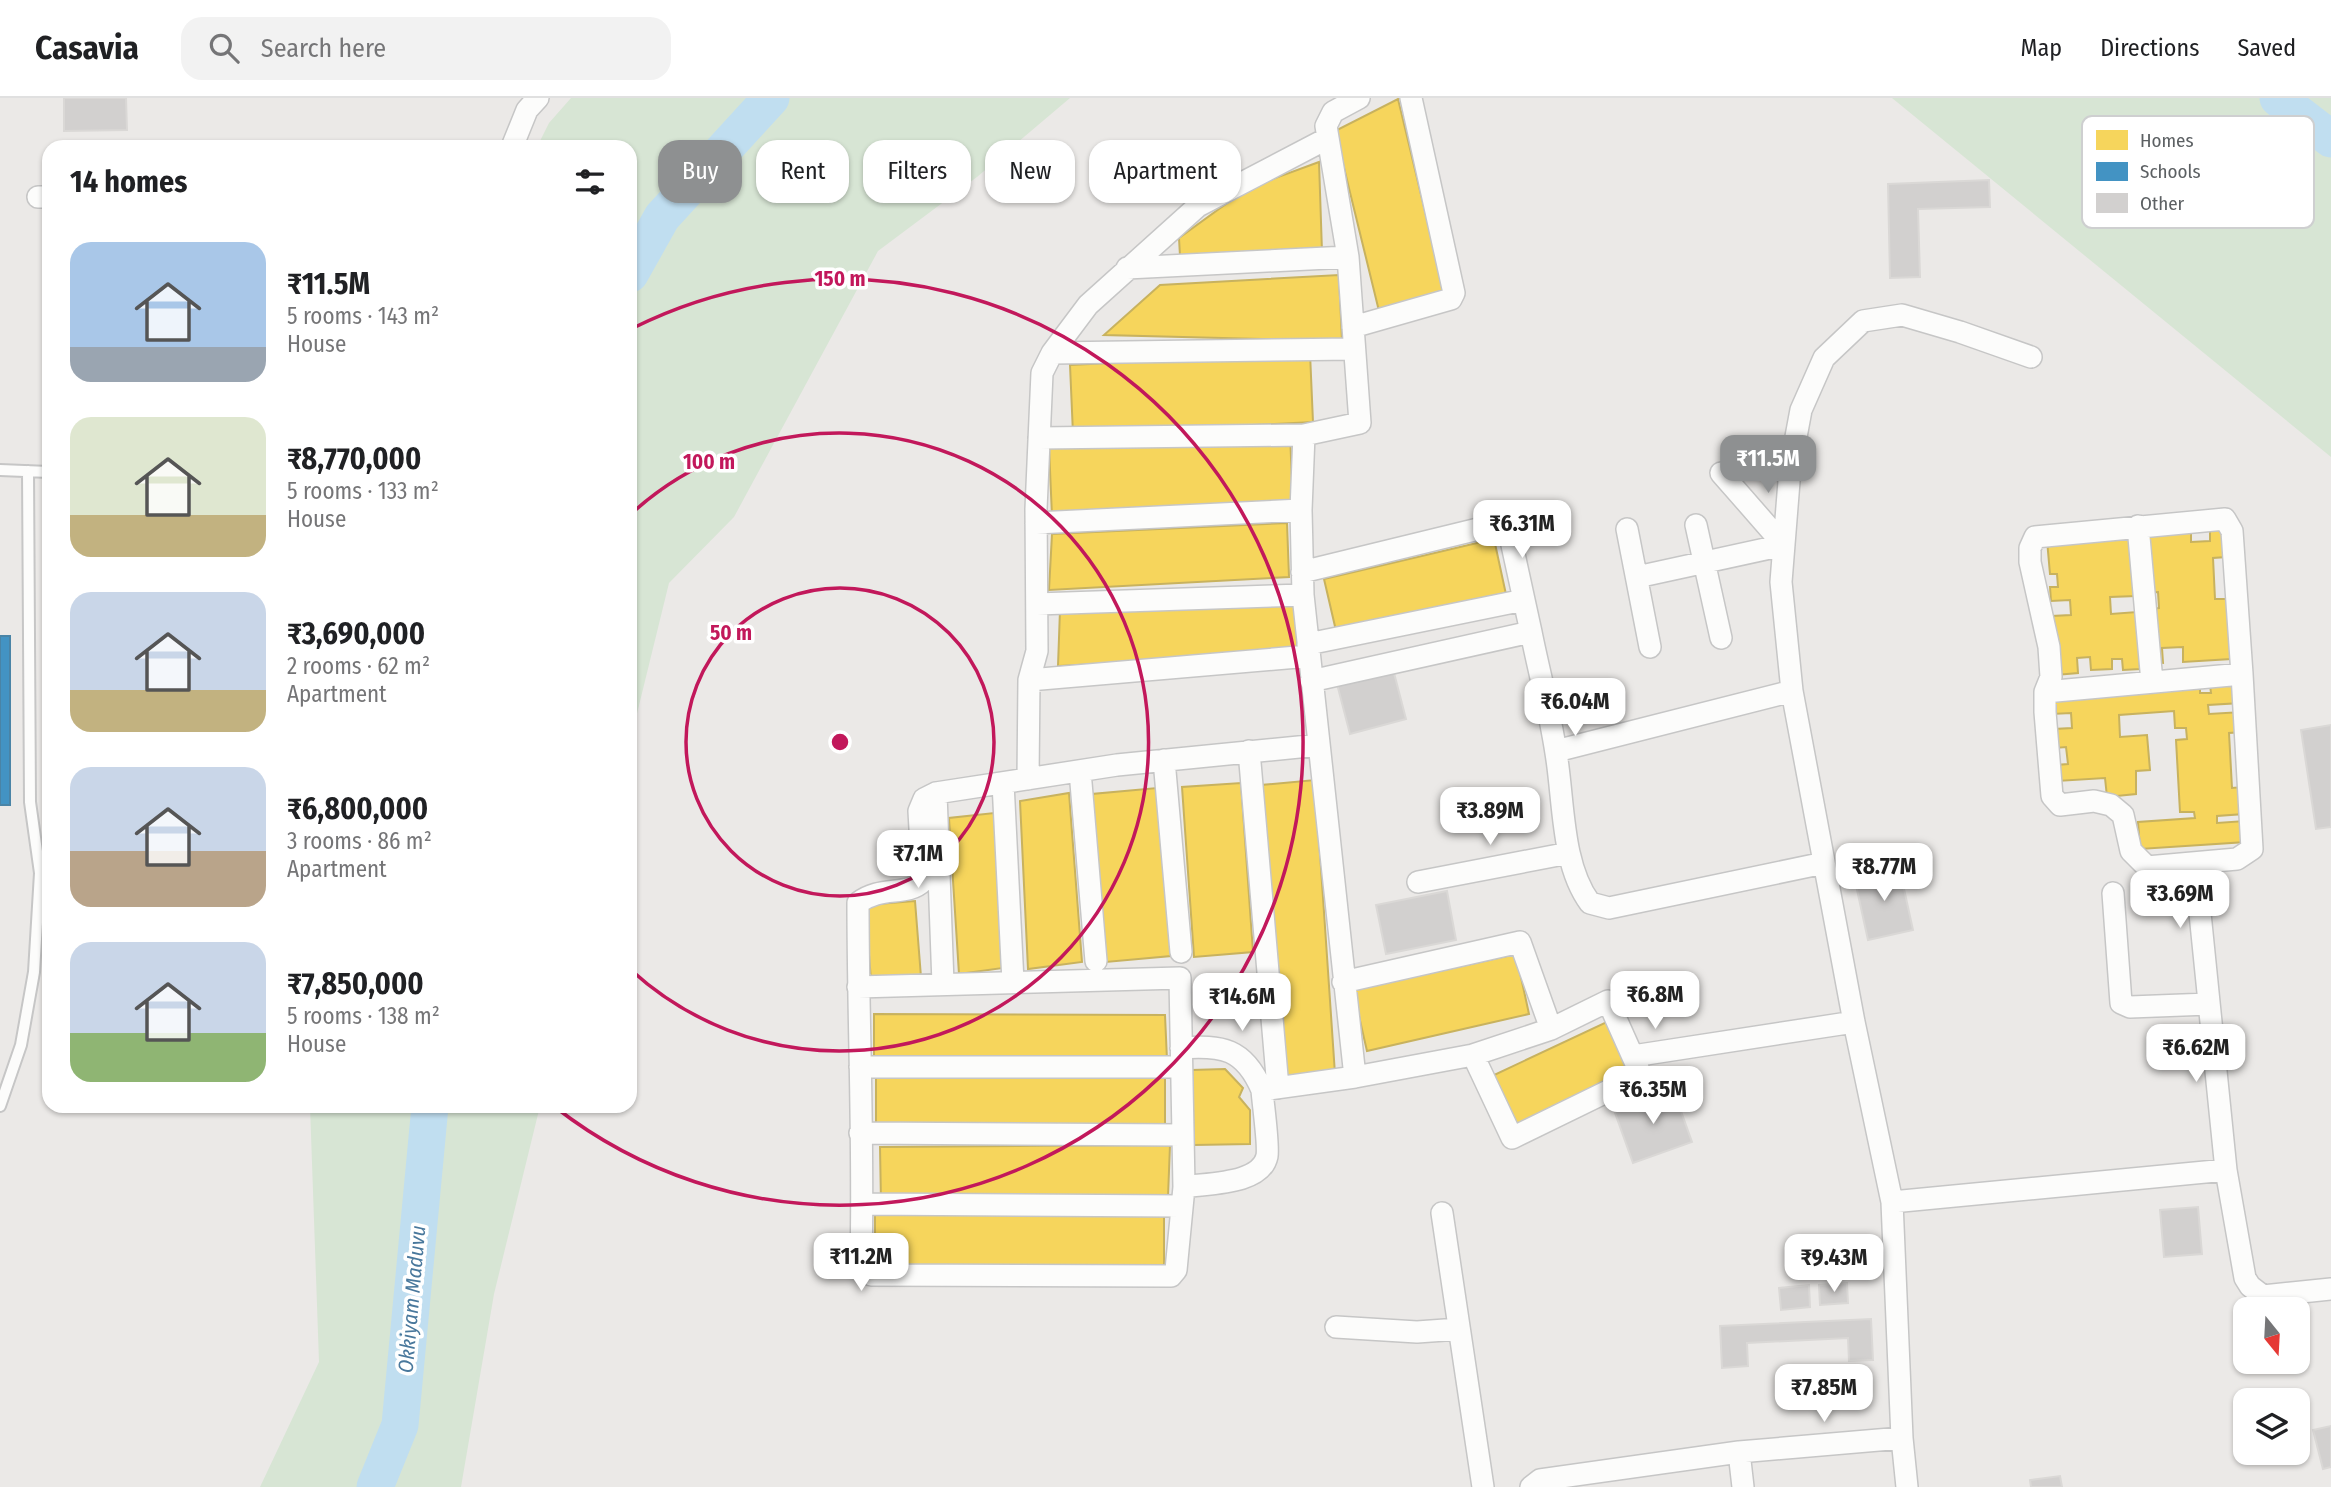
<!DOCTYPE html>
<html lang="en">
<head>
<meta charset="utf-8">
<style>
	:root { --surface:#fff; --page:#f2f2f2; --text:#202124; --muted:#757577; --line:#e0e0e0; --accent:#8e9091 }
	body { margin:0; font-family:"Fira Sans Condensed",sans-serif; background:var(--page); color:var(--text); height:100vh; display:flex; flex-direction:column; font-size:26px; white-space:nowrap }
	* { box-sizing:border-box; margin:0 }
	p { font-size:23px; color:var(--muted) }
	.icon { flex:none; width:38px; height:38px; fill:none; stroke:currentColor; stroke-width:2; stroke-linecap:round; stroke-linejoin:round }
	.map { position:relative; flex:1; overflow:hidden }
	.details { position:absolute; left:42px; top:42px; width:595px; height:973px; display:flex; flex-direction:column; background:var(--surface); border-radius:21px; box-shadow:0 2px 5px #0004 }
	.details>* { flex:none }
	.guide { position:absolute; left:658px; top:42px; width:665px; height:63px; display:flex; gap:14px }
	.needle { width:46px; rotate:162deg }
	.tools { position:absolute; left:2233px; top:1199px; display:grid; gap:14px }
	.tools a { display:grid; place-items:center; width:77px; height:77px; border-radius:14px; background:var(--surface); box-shadow:0 2px 5px #0004; font-size:35px }
	.price { position:absolute; translate:-50% -60px; padding:0 16px; border-radius:14px; background:#fff; color:#222; font-size:23px; line-height:46px; filter:drop-shadow(0 2px 4px #0008) }
	.price::after { content:''; position:absolute; left:50%; top:42px; width:21px; height:16px; margin-left:-10px; background:inherit; clip-path:polygon(0 0,100% 0,50% 100%) }
	.price.selected { background:var(--accent); color:#fff }
	ul { padding:0; list-style:none }
	li { display:flex; align-items:center; gap:21px; height:175px; padding:0 28px }
	li span { display:grid; place-items:center; flex:none; width:196px; height:140px; border-radius:21px; color:#555 }
	li>.icon { margin-inline-start:auto }
	span .icon { width:84px; height:84px; fill:#fffc; stroke-width:1 }
	li b { font-size:30px }
	h2 { display:flex; justify-content:space-between; align-items:center; height:84px; padding:0 28px; font-size:30px }
	.pill { padding:0 24px; border-radius:21px; background:var(--surface); box-shadow:0 2px 5px #0004; font-size:24px; line-height:63px }
	.pill.selected { background:var(--accent); color:#fff }
	header { display:flex; align-items:center; gap:42px; box-sizing:border-box; height:98px; padding:0 35px; background:var(--surface); border-bottom:2px solid var(--line) }
	header strong { font-size:33px }
	nav { display:flex; gap:38px; margin-inline-start:auto; font-size:24px }
	.search { width:490px; height:63px; background:var(--page); display:flex; align-items:center; gap:18px; box-sizing:border-box; padding:0 24px; border-radius:21px; color:var(--muted); font-size:26px }
	.map>svg:first-child { display:block }
</style>
</head>
<body>
<header>
<strong>Casavia</strong>
<div class="search"><svg class="icon" aria-label="search" viewBox="0 0 24 24"><circle cx="10" cy="10" r="6"/><path d="M15 15l6 6"/></svg>Search here</div>
<nav><a>Map</a><a>Directions</a><a>Saved</a></nav>
</header>
<div class="map">
<svg width="2331" height="1389" viewBox="0 0 2331 1389">
	<rect width="100%" height="100%" fill="#ebe9e7"/>
	<path fill="#d7e5d4" d="M 571,0 L 1070,0 L 977,79 L 878,153 L 734,419 L 669,485 L 630,644 L 630,49 L 537,49 L 549,25 Z
		M 1892,0 L 2331,0 L 2331,359 Z
		M 310,1008 L 540,1008 L 494,1196 L 461,1389 L 260,1389 L 319,1264 Z"/>
	<path fill="#f6d55c" stroke="#c8b25e" stroke-width="2" d="M 1398,1 L 1445,196 L 1379,213 L 1335,33 Z
		M 1319,64 L 1322,154 L 1180,158 L 1179,140 L 1248,90 Z
		M 1339,177 L 1342,243 L 1104,237 L 1160,187 Z
		M 1310,255 L 1313,324 L 1073,336 L 1070,267 Z
		M 1290,337 L 1293,406 L 1052,418 L 1049,349 Z
		M 1287,425 L 1289,479 L 1049,492 L 1052,436 Z
		M 2225,429 L 2226,459 L 2213,460 L 2215,501 L 2228,501 L 2231,561 L 2183,564 L 2183,549 L 2162,550 L 2163,565 L 2153,564 L 2148,511 L 2159,510 L 2158,494 L 2145,495 L 2142,433 L 2191,431 L 2191,444 L 2210,443 L 2210,430 Z
		M 2132,437 L 2136,498 L 2110,499 L 2111,516 L 2137,514 L 2140,571 L 2123,572 L 2122,561 L 2112,561 L 2112,571 L 2091,572 L 2090,559 L 2077,560 L 2078,575 L 2056,577 L 2052,518 L 2071,517 L 2070,502 L 2051,503 L 2050,489 L 2058,489 L 2057,476 L 2050,476 L 2047,442 Z
		M 1494,441 L 1507,501 L 1337,537 L 1324,481 Z
		M 1295,503 L 1299,556 L 1058,568 L 1060,512 Z
		M 2239,585 L 2241,605 L 2208,607 L 2209,616 L 2242,614 L 2243,634 L 2229,635 L 2232,690 L 2243,689 L 2244,716 L 2217,718 L 2217,725 L 2245,723 L 2246,744 L 2140,751 L 2138,724 L 2195,720 L 2194,714 L 2180,714 L 2176,642 L 2187,641 L 2186,630 L 2175,630 L 2174,613 L 2119,617 L 2120,639 L 2147,637 L 2150,672 L 2136,673 L 2136,696 L 2107,699 L 2105,680 L 2057,683 L 2056,667 L 2068,666 L 2066,649 L 2055,650 L 2054,631 L 2072,630 L 2071,615 L 2052,616 L 2053,603 L 2200,588 L 2200,595 L 2211,595 L 2210,587 Z
		M 1315,682 L 1335,976 L 1284,979 L 1261,687 Z
		M 1241,685 L 1253,854 L 1194,859 L 1182,689 Z
		M 1157,690 L 1171,858 L 1106,864 L 1092,696 Z
		M 1069,695 L 1082,864 L 1028,871 L 1020,703 Z
		M 994,715 L 1003,870 L 959,876 L 949,720 Z
		M 915,803 L 921,879 L 871,882 L 865,807 Z
		M 1516,856 L 1529,916 L 1367,953 L 1353,892 Z
		M 874,916 L 1165,917 L 1167,962 L 874,960 Z
		M 1611,922 L 1637,977 L 1517,1033 L 1492,978 Z
		M 1225,971 L 1243,990 L 1239,999 L 1250,1012 L 1250,1046 L 1194,1047 L 1192,972 Z
		M 1165,977 L 1165,1033 L 876,1035 L 876,979 Z
		M 1170,1047 L 1168,1099 L 881,1105 L 880,1049 Z
		M 1164,1113 L 1164,1169 L 875,1171 L 875,1115 Z"/>
	<path fill="#4393c3" stroke="#4a84a6" stroke-width="2" d="M 0,538 L 10,538 L 10,707 L 0,707 Z"/>
	<g fill="none" stroke-linecap="round" stroke-linejoin="round">
		<path stroke="#c0def0" stroke-width="37" d="M 2278,0 L 2331,41
			M 630,176 L 662,119 L 771,0
			M 375,1389 L 400,1327 L 430,1008"/>
	</g>
	<path fill="#d2d0cf" stroke="#dad8d6" stroke-width="2" d="M 64,0 L 126,0 L 127,32 L 64,33 Z
		M 1989,82 L 1990,109 L 1918,111 L 1920,179 L 1890,180 L 1888,86 Z
		M 1393,571 L 1406,621 L 1350,636 L 1337,586 Z
		M 2331,627 L 2331,729 L 2316,731 L 2301,632 Z
		M 1899,768 L 1913,832 L 1868,842 L 1854,778 Z
		M 1447,793 L 1456,842 L 1386,856 L 1376,807 Z
		M 1673,991 L 1692,1044 L 1633,1065 L 1614,1012 Z
		M 2198,1109 L 2202,1156 L 2164,1159 L 2160,1112 Z
		M 1847,1185 L 1848,1205 L 1820,1207 L 1819,1187 Z
		M 1809,1187 L 1810,1209 L 1781,1212 L 1779,1190 Z
		M 1871,1221 L 1873,1262 L 1849,1263 L 1848,1240 L 1747,1245 L 1748,1268 L 1722,1270 L 1720,1228 Z
		M 2331,1328 L 2331,1369 L 2323,1371 L 2313,1332 Z
		M 2060,1378 L 2062,1389 L 2031,1389 L 2030,1382 Z"/>
	<g fill="none" stroke-linecap="round" stroke-linejoin="round">
		<defs>
			<path id="lane" d="M 0,372 L 49,374
				M 41,773 L 49,753
				M 0,1008 L 21,947 L 34,874 L 40,775 L 30,704 L 28,373"/>
			<path id="street" d="M 1359,0 L 1333,14 L 1326,28 L 1348,159 L 1360,325 L 1304,337 L 1301,412 L 1303,497 L 1355,979 L 1473,957 L 1512,1040 L 1641,977 L 1608,903 L 1551,931 L 1473,957
				M 512,49 L 527,12 L 538,0
				M 38,99 L 49,99
				M 1127,170 L 1348,159
				M 1353,229 L 1451,201 L 1454,195 L 1411,0
				M 1052,255 L 1354,251
				M 2031,259 L 1960,234 L 1902,217 L 1863,223 L 1824,260 L 1801,312 L 1790,371 L 1781,484 L 1792,593 L 1854,924 L 1892,1104 L 2226,1072
				M 1039,340 L 1304,337
				M 1036,425 L 1301,412
				M 1696,427 L 1721,540
				M 2138,428 L 2152,584
				M 1627,431 L 1650,549
				M 1302,474 L 1507,424 L 1531,534
				M 1637,479 L 1784,447 L 1721,375
				M 1037,506 L 1303,497
				M 1308,546 L 1524,502
				M 1029,582 L 1309,558
				M 1311,583 L 1531,534 C 1539,574 1550,614 1556,655 C 1564,702 1561,766 1590,805 L 1609,810 L 1824,765
				M 2045,594 L 2242,576 L 2252,751 L 2237,761 L 2147,769 L 2131,753 L 2123,717 L 2111,707 L 2094,703 L 2060,707 L 2052,698 L 2045,614 L 2045,594 L 2051,579 L 2049,549 L 2030,464 L 2030,450 L 2035,439 L 2225,421 L 2232,433 L 2242,576
				M 1249,653 L 1278,990
				M 1556,653 L 1792,593
				M 1164,662 L 1181,854
				M 1080,673 L 1096,863
				M 1028,681 L 1029,582 L 1037,553 L 1036,411 L 1042,275 L 1052,255 L 1088,207 L 1198,108 L 1328,40
				M 1003,685 L 1013,884
				M 936,695 L 943,886
				M 2195,766 L 2226,1072 L 2245,1180 L 2250,1188 L 2263,1198 L 2331,1191
				M 1418,784 L 1569,755
				M 2113,795 L 2121,905 L 2130,909 L 2209,906
				M 1343,884 L 1520,844 L 1551,931
				M 858,889 L 1180,880 L 1184,1089 L 1176,1172 L 1171,1178 L 871,1177 L 865,1172 L 861,1164 C 864,1044 858,925 858,805 C 881,787 907,799 923,783 L 919,713 L 924,701 L 936,695 L 1117,667 L 1319,647
				M 1181,950 C 1222,947 1244,950 1262,992
				M 1633,958 L 1854,924
				M 860,969 L 1181,969
				M 860,1035 L 1183,1037
				M 1184,1089 C 1207,1085 1261,1087 1267,1058 C 1269,1047 1263,1006 1262,992 L 1355,979
				M 1892,1104 L 1902,1340 L 1907,1389
				M 862,1106 L 1182,1108
				M 1442,1115 L 1483,1389
				M 1336,1229 L 1417,1234 L 1459,1231
				M 1739,1354 L 1743,1389
				M 1531,1389 L 1540,1382 L 1739,1354 L 1902,1340"/>
		</defs>
		<use href="#lane" stroke="#c6c6c6" stroke-width="14"/>
		<use href="#street" stroke="#c6c6c6" stroke-width="24"/>
		<use href="#lane" stroke="#fcfcfb" stroke-width="10"/>
		<use href="#street" stroke="#fcfcfb" stroke-width="21"/>
	</g>
	<g fill="none" stroke="#c2185b" stroke-width="3.5">
		<circle cx="840" cy="644" r="154"/>
		<path d="M631 416A309 309 0 1 1 631 872"/>
		<path d="M633 230A463 463 0 1 1 555 1009"/>
	</g>
	<g text-anchor="middle" stroke-width="7" stroke-linejoin="round" paint-order="stroke">
		<g font-size="21" font-style="italic" fill="#49789c" stroke="#fff">
			<text transform="translate(412 1201) rotate(-85)" y="7">Okkiyam Maduvu</text>
		</g>
	</g>
	<rect x="2082" y="18" width="232" height="112" rx="10" fill="#fff" stroke="#cecfd0" stroke-width="2"/>
	<rect x="2096" y="32" width="32" height="20" fill="#f6d55c"/>
	<rect x="2096" y="64" width="32" height="19" fill="#4393c3"/>
	<rect x="2096" y="95" width="32" height="20" fill="#d2d0cf"/>
	<g font-size="19" fill="#5c6063">
		<text x="2140" y="49">Homes</text>
		<text x="2140" y="80">Schools</text>
		<text x="2140" y="112">Other</text>
	</g>
	<circle cx="840" cy="644" r="10" fill="#c2185b" stroke="#fff" stroke-width="3.5"/>
	<g font-size="21" text-anchor="middle" font-weight="bold" fill="#c2185b" stroke="#fff" stroke-width="7" stroke-linejoin="round" paint-order="stroke">
		<text x="840" y="188">150 m</text>
		<text x="709" y="371">100 m</text>
		<text x="731" y="542">50 m</text>
	</g>
</svg>
<div class="tools">
<a><svg class="needle" viewBox="-14 -14 28 28"><path d="M0-13l5 13h-10z" fill="#e53935"/><path d="M0 13l5-13h-10z" fill="#757577"/></svg></a>
<a><svg class="icon" aria-label="layers" viewBox="0 0 24 24"><path d="M12 4l9 5-9 5-9-5zM3 14l9 5 9-5"/></svg></a>
</div>
<b class="price selected" style="left:1768px;top:397px">₹11.5M</b>
<b class="price" style="left:1522px;top:462px">₹6.31M</b>
<b class="price" style="left:1575px;top:640px">₹6.04M</b>
<b class="price" style="left:1490px;top:749px">₹3.89M</b>
<b class="price" style="left:918px;top:792px">₹7.1M</b>
<b class="price" style="left:1884px;top:805px">₹8.77M</b>
<b class="price" style="left:2180px;top:832px">₹3.69M</b>
<b class="price" style="left:1655px;top:933px">₹6.8M</b>
<b class="price" style="left:1242px;top:935px">₹14.6M</b>
<b class="price" style="left:2196px;top:986px">₹6.62M</b>
<b class="price" style="left:1653px;top:1028px">₹6.35M</b>
<b class="price" style="left:861px;top:1195px">₹11.2M</b>
<b class="price" style="left:1834px;top:1196px">₹9.43M</b>
<b class="price" style="left:1824px;top:1326px">₹7.85M</b>
<div class="guide">
<a class="pill selected">Buy</a>
<a class="pill">Rent</a>
<a class="pill">Filters</a>
<a class="pill">New</a>
<a class="pill">Apartment</a>
</div>
<section class="details">
<h2>14 homes<svg class="icon" aria-label="filters" viewBox="0 0 24 24"><path d="M4 7h16M4 17h16"/><circle cx="9" cy="7" r="2"/><circle cx="15" cy="17" r="2"/></svg></h2>
<ul>
<li><span style="background:linear-gradient(#a9c7e8 75%,#9aa5b1 0)"><svg class="icon" aria-label="home" viewBox="0 0 24 24"><path d="M3 11l9-7 9 7M6 9v11h12V9"/></svg></span><div><b>₹11.5M</b><p>5 rooms · 143 m²</p><p>House</p></div></li>
<li><span style="background:linear-gradient(#dfe7d0 70%,#c2b280 0)"><svg class="icon" aria-label="home" viewBox="0 0 24 24"><path d="M3 11l9-7 9 7M6 9v11h12V9"/></svg></span><div><b>₹8,770,000</b><p>5 rooms · 133 m²</p><p>House</p></div></li>
<li><span style="background:linear-gradient(#c9d6e8 70%,#c2b280 0)"><svg class="icon" aria-label="home" viewBox="0 0 24 24"><path d="M3 11l9-7 9 7M6 9v11h12V9"/></svg></span><div><b>₹3,690,000</b><p>2 rooms · 62 m²</p><p>Apartment</p></div></li>
<li><span style="background:linear-gradient(#c9d6e8 60%,#b9a48a 0)"><svg class="icon" aria-label="home" viewBox="0 0 24 24"><path d="M3 11l9-7 9 7M6 9v11h12V9"/></svg></span><div><b>₹6,800,000</b><p>3 rooms · 86 m²</p><p>Apartment</p></div></li>
<li><span style="background:linear-gradient(#c9d6e8 65%,#8fb573 0)"><svg class="icon" aria-label="home" viewBox="0 0 24 24"><path d="M3 11l9-7 9 7M6 9v11h12V9"/></svg></span><div><b>₹7,850,000</b><p>5 rooms · 138 m²</p><p>House</p></div></li>
</ul>
</section>
</div>
</body>
</html>
